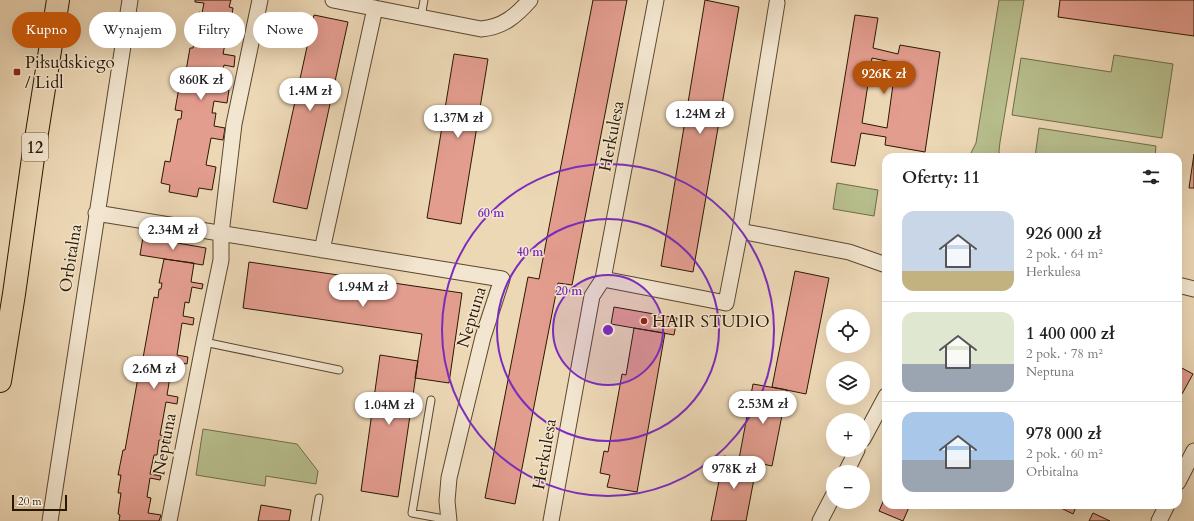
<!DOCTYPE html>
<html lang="pl">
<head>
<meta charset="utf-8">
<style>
	:root { --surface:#fff; --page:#f6f6f6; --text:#202124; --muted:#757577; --line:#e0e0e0; --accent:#b45309 }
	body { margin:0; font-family:Cardo,serif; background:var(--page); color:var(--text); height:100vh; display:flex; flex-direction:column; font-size:15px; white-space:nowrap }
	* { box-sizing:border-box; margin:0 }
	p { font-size:13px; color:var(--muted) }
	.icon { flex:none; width:22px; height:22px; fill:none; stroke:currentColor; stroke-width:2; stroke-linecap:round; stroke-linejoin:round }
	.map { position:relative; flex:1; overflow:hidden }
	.panel { position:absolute; left:882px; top:153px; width:300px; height:356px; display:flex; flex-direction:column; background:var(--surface); border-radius:12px; box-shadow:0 4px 16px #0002 }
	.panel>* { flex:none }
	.banner { position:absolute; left:12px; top:12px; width:380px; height:36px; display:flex; gap:8px }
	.fabs { position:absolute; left:826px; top:309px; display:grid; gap:8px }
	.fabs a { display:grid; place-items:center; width:44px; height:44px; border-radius:50%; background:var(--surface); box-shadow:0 4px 16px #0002; font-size:20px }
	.scale { position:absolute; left:12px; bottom:10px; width:55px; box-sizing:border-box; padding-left:4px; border:2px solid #291800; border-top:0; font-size:11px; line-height:14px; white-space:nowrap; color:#291800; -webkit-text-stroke:3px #f3e6d0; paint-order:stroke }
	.price { position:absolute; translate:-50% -34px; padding:0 9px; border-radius:14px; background:#fff; color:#222; font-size:13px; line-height:26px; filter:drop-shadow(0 1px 2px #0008) }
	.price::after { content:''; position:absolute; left:50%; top:24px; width:12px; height:9px; margin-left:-6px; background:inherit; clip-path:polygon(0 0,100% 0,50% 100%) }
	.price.current { background:var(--accent); color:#fff }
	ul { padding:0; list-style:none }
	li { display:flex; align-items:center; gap:12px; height:100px; padding:0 20px }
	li+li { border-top:1px solid var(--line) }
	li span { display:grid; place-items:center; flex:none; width:112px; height:80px; border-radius:12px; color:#555 }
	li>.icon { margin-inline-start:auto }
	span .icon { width:48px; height:48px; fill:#fffc; stroke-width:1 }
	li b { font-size:17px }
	h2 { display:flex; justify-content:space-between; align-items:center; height:48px; padding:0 20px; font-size:17px }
	.chip { padding:0 14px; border-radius:18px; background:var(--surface); box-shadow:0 4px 16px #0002; font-size:14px; line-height:36px }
	.chip.current { background:var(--accent); color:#fff }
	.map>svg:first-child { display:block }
</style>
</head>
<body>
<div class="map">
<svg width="1194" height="521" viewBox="0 0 1194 521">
	<rect width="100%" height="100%" fill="#edd8b6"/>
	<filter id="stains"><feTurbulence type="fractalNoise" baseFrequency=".005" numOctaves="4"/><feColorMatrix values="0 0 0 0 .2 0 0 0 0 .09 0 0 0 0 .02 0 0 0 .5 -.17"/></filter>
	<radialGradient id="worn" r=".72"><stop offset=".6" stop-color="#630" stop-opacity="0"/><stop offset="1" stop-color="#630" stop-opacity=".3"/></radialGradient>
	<path fill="#b8bf8e" stroke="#706c47" d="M 999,0 L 1024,0 L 1000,142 L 999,151 L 1000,157 L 969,157 L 976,143 Z
		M 1114,55 L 1173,64 L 1162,138 L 1012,115 L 1021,58 L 1111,72 Z
		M 1039,128 L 1156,146 L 1155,157 L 1035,157 Z
		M 837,183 L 878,190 L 874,216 L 833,209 Z
		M 203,429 L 297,444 L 318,471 L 316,484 L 266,476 L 265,486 L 196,475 Z"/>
	<path fill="#e39d8f" stroke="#291800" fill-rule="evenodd" d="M 195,0 L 231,0 L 229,7 L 233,8 L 231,21 L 242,23 L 241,29 L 232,28 L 228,45 L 225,44 L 223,54 L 235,56 L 234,67 L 224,65 L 220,82 L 217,82 L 216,88 L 229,90 L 227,103 L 214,101 L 212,113 L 216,113 L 214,126 L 225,128 L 223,140 L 211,138 L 206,165 L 216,167 L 212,190 L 199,188 L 197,197 L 169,192 L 170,185 L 161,183 L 165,161 L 170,162 L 178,119 L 181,119 L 182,111 L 175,110 L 180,82 L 184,82 L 190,48 L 193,48 L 199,12 L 202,13 L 204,3 L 195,2 Z
		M 593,0 L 627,0 L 572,285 L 558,283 L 515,504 L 485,498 L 528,277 L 539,279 Z
		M 705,0 L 739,7 L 693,272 L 661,266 Z
		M 1060,0 L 1194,0 L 1194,36 L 1058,17 Z
		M 314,15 L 348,22 L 307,209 L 273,202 Z
		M 855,15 L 878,18 L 873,48 L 898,54 L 900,45 L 940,52 L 925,152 L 885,145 L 886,137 L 861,133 L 855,166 L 831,162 ZM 872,58 L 896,63 L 887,128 L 862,123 Z
		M 454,54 L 488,59 L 461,224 L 427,218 Z
		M 1194,154 L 1194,188 L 1189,188 Z
		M 143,237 L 206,248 L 203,265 L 140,255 Z
		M 164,259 L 194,263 L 191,282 L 203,284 L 202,289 L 192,287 L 189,303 L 185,302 L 183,316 L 194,318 L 193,325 L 182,323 L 177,355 L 188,357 L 187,364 L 176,362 L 173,378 L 170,377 L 167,395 L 178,397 L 177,404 L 166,402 L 160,435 L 171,437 L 170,441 L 159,440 L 157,455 L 154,455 L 150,474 L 161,476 L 160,480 L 150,478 L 147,497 L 151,498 L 148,513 L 161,515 L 159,521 L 119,521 L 120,515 L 118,514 L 121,493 L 118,493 L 121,475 L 118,475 L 123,450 L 125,450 L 139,372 L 142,372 L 143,364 L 146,364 L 147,359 L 143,358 L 154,297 L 158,298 L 159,289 L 161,289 L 162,283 L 159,283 Z
		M 249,262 L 462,293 L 449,383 L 415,378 L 422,334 L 243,308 Z
		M 795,271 L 829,278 L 806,394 L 772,387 Z
		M 614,307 L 677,318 L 674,335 L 611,324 Z
		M 634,328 L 665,333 L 637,492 L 607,487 L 610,475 L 600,473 L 604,451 L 608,452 L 622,374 L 626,375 Z
		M 380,355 L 418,361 L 398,497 L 361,491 Z
		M 1178,366 L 1193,374 L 1182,394 L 1178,392 Z
		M 753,384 L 787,390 L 772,466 L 739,459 Z
		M 724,456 L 757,463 L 746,521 L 711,521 Z
		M 886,495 L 886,505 L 910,505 L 903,521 L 879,511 Z
		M 261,505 L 291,510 L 289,521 L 258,521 Z
		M 1057,505 L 1077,505 L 1073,514 L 1057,506 Z
		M 1093,513 L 1110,521 L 1089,521 Z"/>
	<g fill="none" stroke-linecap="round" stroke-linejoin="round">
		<defs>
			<path id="service" d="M 421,17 L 424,0
				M 204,342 L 339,370
				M 431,400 L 412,513 L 449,520
				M 315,521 L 319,498"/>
			<path id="minor" d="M 333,0 L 481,29 C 503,27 516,16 530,0
				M 656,0 L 603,279 L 726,303 L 740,231 L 849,252 L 886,265
				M 96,213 L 502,279 L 483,337 L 464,415 L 449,478 L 447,501 L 449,521
				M 740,231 L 777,3
				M 322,250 L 375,8
				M 1178,285 L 1194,289
				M 863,439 L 886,396
				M 846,472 L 857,450
				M 1178,482 L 1194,451
				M 50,521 L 130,0
				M 169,521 L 204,342 L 221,260 L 221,234 L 234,124 L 260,0
				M 551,521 L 592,296 L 603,279
				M 820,521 L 833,496
				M 1159,521 L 1167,505"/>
			<path id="primary" d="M 0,381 L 14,294 L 33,158 L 58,0"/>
		</defs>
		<use href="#service" stroke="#5a482e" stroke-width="9"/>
		<use href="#minor" stroke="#5a482e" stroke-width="17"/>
		<use href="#primary" stroke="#291800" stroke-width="24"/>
		<use href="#service" stroke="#f3e6d0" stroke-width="7"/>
		<use href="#minor" stroke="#f3e6d0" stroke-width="15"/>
		<use href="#primary" stroke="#edd8b6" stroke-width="22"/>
	</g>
	<circle cx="608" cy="330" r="55" fill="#7b2cbf" fill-opacity=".12"/>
	<g fill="none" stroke="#7b2cbf" stroke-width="2">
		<circle cx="608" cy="330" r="55"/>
		<circle cx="608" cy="330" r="111"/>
		<circle cx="608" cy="330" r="166"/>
	</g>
	<g fill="#8f2418" stroke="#f3e6d0" stroke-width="1.5">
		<rect x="13" y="68" width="8" height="8" rx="2"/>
		<circle cx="644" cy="321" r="4"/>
	</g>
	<g text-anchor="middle" stroke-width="3" stroke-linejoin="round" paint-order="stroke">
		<rect fill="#f3e6d0" stroke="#66563e" stroke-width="1" x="22" y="133" width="26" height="28" rx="3"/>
		<g font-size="16" font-weight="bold" fill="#291800">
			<text x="35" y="153">12</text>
		</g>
		<g font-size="17" fill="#291800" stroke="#f3e6d0" text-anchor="start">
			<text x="25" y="68">Piłsudskiego<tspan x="25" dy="20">/ Lidl</tspan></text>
			<text x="652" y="327">HAIR STUDIO</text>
		</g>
		<g font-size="17" fill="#291800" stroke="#f3e6d0">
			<text transform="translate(611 136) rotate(-79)" y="6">Herkulesa</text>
			<text transform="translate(70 258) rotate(-81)" y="6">Orbitalna</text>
			<text transform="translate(471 317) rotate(-73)" y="6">Neptuna</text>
			<text transform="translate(164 444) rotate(-79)" y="6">Neptuna</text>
			<text transform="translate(544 454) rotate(-80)" y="6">Herkulesa</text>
		</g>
	</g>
	<circle cx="608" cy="330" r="6" fill="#7b2cbf" stroke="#f3e6d0" stroke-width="2"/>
	<g font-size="12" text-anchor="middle" font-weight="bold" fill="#7b2cbf" stroke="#f3e6d0" stroke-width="3" stroke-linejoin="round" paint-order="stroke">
		<text x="491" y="217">60 m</text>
		<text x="530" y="256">40 m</text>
		<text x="569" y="295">20 m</text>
	</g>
	<rect width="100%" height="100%" filter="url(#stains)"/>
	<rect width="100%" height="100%" fill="url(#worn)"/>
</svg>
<div class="fabs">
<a><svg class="icon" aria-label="locate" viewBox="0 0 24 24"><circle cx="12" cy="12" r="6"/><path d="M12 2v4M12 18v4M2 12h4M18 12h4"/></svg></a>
<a><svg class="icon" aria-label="layers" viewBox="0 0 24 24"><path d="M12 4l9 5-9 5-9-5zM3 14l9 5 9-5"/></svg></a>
<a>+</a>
<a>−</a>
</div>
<div class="scale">20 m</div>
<b class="price current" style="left:884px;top:95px">926K zł</b>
<b class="price" style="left:201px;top:101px">860K zł</b>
<b class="price" style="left:310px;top:112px">1.4M zł</b>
<b class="price" style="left:700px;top:135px">1.24M zł</b>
<b class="price" style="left:458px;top:139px">1.37M zł</b>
<b class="price" style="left:173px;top:251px">2.34M zł</b>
<b class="price" style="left:363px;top:308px">1.94M zł</b>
<b class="price" style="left:154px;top:390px">2.6M zł</b>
<b class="price" style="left:763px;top:425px">2.53M zł</b>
<b class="price" style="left:389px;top:426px">1.04M zł</b>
<b class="price" style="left:734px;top:490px">978K zł</b>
<div class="banner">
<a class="chip current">Kupno</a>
<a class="chip">Wynajem</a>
<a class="chip">Filtry</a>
<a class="chip">Nowe</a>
</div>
<section class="panel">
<h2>Oferty: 11<svg class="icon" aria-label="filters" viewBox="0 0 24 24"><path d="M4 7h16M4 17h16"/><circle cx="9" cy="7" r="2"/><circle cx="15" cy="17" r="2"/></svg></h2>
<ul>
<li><span style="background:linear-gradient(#c9d6e8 75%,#c2b280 0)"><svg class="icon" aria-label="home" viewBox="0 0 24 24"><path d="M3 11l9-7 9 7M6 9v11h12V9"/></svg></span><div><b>926 000 zł</b><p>2 pok. · 64 m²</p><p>Herkulesa</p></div></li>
<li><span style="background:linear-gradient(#dfe7d0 65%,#9aa5b1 0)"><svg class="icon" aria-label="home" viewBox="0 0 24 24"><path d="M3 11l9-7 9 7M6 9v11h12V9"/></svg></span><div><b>1 400 000 zł</b><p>2 pok. · 78 m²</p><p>Neptuna</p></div></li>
<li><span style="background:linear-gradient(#a9c7e8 60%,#9aa5b1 0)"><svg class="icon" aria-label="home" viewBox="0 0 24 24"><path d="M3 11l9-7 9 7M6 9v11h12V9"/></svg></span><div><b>978 000 zł</b><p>2 pok. · 60 m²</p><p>Orbitalna</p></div></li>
</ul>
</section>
</div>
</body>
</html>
